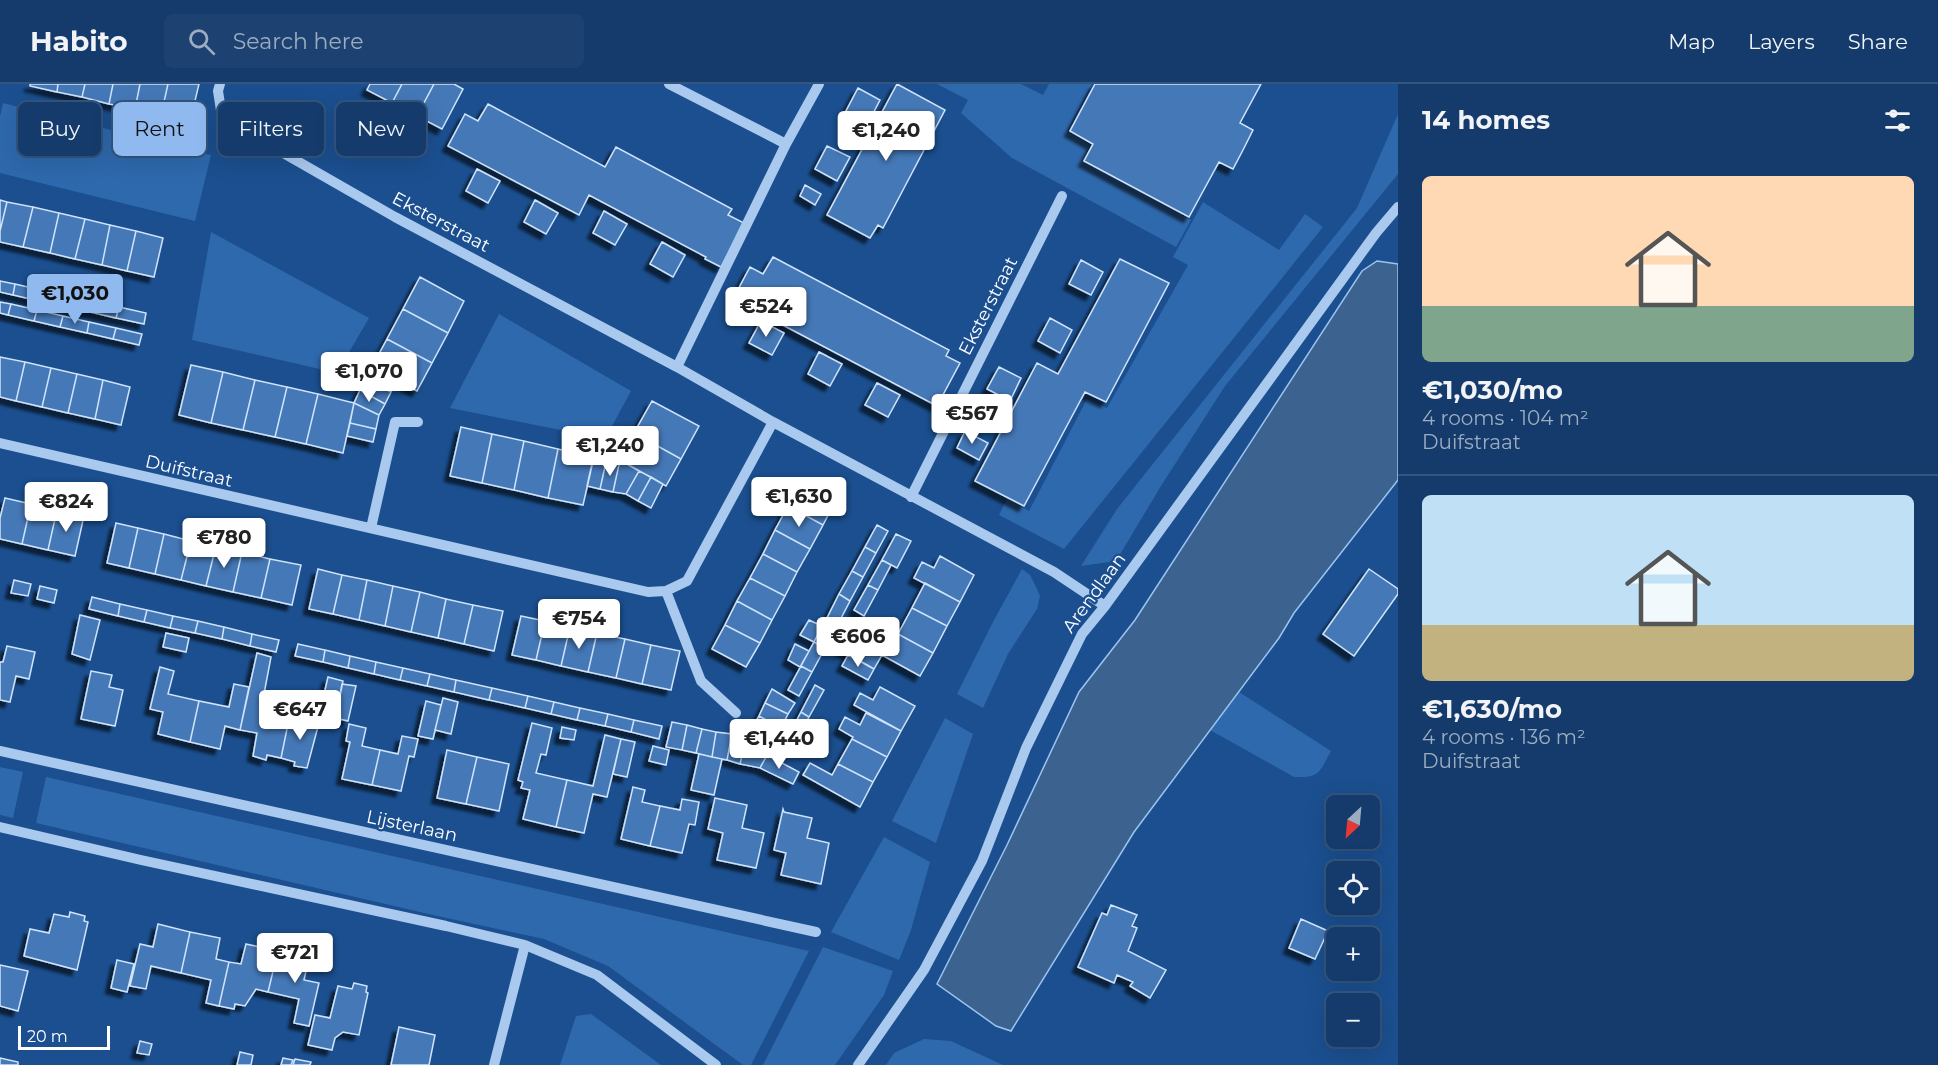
<!DOCTYPE html>
<html lang="en">
<head>
<meta charset="utf-8">
<style>
	:root { --surface:#143b6b; --page:#1d4271; --text:#f1f3f6; --muted:#9dadc1; --line:#33557e; --accent:#90b9f0 }
	body { margin:0; font-family:Montserrat,sans-serif; background:var(--page); color:var(--text); height:100vh; display:flex; flex-direction:column; font-size:22px; white-space:nowrap }
	* { box-sizing:border-box; margin:0 }
	p { font-size:20px; color:var(--muted) }
	.icon { flex:none; width:33px; height:33px; fill:none; stroke:currentColor; stroke-width:2; stroke-linecap:round; stroke-linejoin:round }
	.map { position:relative; flex:1; overflow:hidden }
	.details { display:flex; flex-direction:column; background:var(--surface); width:540px }
	.details>* { flex:none }
	.top-card { position:absolute; left:18px; top:18px; width:570px; height:54px; display:flex; gap:12px }
	.needle { width:39px; rotate:206deg }
	.controls { position:absolute; left:1326px; top:711px; display:grid; gap:12px }
	.controls a { display:grid; place-items:center; width:54px; height:54px; border-radius:9px; background:var(--surface); box-shadow:0 6px 24px #0002,0 0 0 2px var(--line); font-size:30px }
	.scale { position:absolute; left:18px; bottom:15px; width:92px; box-sizing:border-box; padding-left:6px; border:3px solid #fff; border-top:0; font-size:16px; line-height:21px; white-space:nowrap; color:#fff; -webkit-text-stroke:4px #1b4f8f; paint-order:stroke }
	.price { position:absolute; translate:-50% -51px; padding:0 14px; border-radius:6px; background:#fff; color:#222; font-size:20px; line-height:39px; filter:drop-shadow(0 2px 3px #0008) }
	.price::after { content:''; position:absolute; left:50%; top:36px; width:18px; height:14px; margin-left:-9px; background:inherit; clip-path:polygon(0 0,100% 0,50% 100%) }
	.price.active { background:var(--accent); color:#111 }
	ul { padding:0; list-style:none }
	li { display:grid; align-content:center; gap:12px; height:318px; padding:0 24px }
	li+li { border-top:2px solid var(--line) }
	li span { display:grid; place-items:center; height:186px; border-radius:9px; color:#555 }
	li>.icon { margin-inline-start:auto }
	span .icon { width:108px; height:108px; fill:#fffc; stroke-width:1 }
	li b { font-size:26px }
	h2 { display:flex; justify-content:space-between; align-items:center; height:72px; padding:0 24px; font-size:26px }
	.chip { padding:0 21px; border-radius:9px; background:var(--surface); box-shadow:0 6px 24px #0002,0 0 0 2px var(--line); font-size:21px; line-height:54px }
	.chip.active { background:var(--accent); color:#111 }
	header { display:flex; align-items:center; gap:36px; box-sizing:border-box; height:84px; padding:0 30px; background:var(--surface); border-bottom:2px solid var(--line) }
	header strong { font-size:28px }
	nav { display:flex; gap:33px; margin-inline-start:auto; font-size:21px }
	.search { width:420px; height:54px; background:var(--page); display:flex; align-items:center; gap:15px; box-sizing:border-box; padding:0 21px; border-radius:9px; color:var(--muted); font-size:22px }
	main { display:flex; flex:1; min-height:0 }
	.map>svg:first-child { display:block }
</style>
</head>
<body>
<header>
<strong>Habito</strong>
<div class="search"><svg class="icon" aria-label="search" viewBox="0 0 24 24"><circle cx="10" cy="10" r="6"/><path d="M15 15l6 6"/></svg>Search here</div>
<nav><a>Map</a><a>Layers</a><a>Share</a></nav>
</header>
<main>
<div class="map">
<svg width="1398" height="981" viewBox="0 0 1398 981">
	<defs>
		<filter id="shadow"><feDropShadow dx="-5.5" dy="5.5" stdDeviation="1.5" flood-color="#0009"/></filter>
	</defs>
	<rect width="100%" height="100%" fill="#1b4f8f"/>
	<path fill="#2e69ad" d="M 937,0 L 1021,0 L 1043,11 L 1049,0 L 1092,0 L 1067,47 L 1090,61 L 1082,77 L 1191,136 L 1176,163 L 1012,74 L 961,29 L 968,16 Z
		M 3,19 L 211,71 L 195,137 L 0,89 L 0,32 Z
		M 1398,30 L 1398,90 L 1225,302 L 1161,402 L 1116,477 L 1081,482 L 1117,425 L 1357,124 Z
		M 1203,118 L 1279,166 L 1305,130 L 1323,143 L 1064,465 L 999,431 L 1007,415 L 1029,427 L 1087,315 L 1107,324 L 1188,181 L 1173,173 Z
		M 211,148 L 369,234 L 337,289 L 192,256 Z
		M 499,230 L 631,307 L 605,355 L 450,324 Z
		M 1022,485 L 1030,491 L 1036,503 L 1040,512 L 1037,525 L 1008,570 L 983,624 L 957,610 L 993,538 Z
		M 1239,608 L 1331,667 C 1319,688 1321,694 1294,693 L 1210,646 Z
		M 945,634 L 973,650 L 936,759 L 892,737 Z
		M 0,683 L 23,688 L 13,734 L 0,731 Z
		M 46,693 L 809,867 L 751,981 L 743,981 L 608,882 L 544,855 L 433,831 L 36,739 Z
		M 884,753 L 930,778 L 911,846 L 899,876 L 831,848 Z
		M 823,863 L 893,887 L 884,911 L 835,981 L 763,981 Z
		M 591,930 L 661,981 L 560,981 L 576,932 Z
		M 924,955 L 951,957 L 1003,981 L 886,981 L 894,969 Z"/>
	<path fill="#3c6290" stroke="#9cc4f0" stroke-width="1.5" d="M 1377,177 L 1398,180 L 1398,396 L 1294,529 L 1279,554 L 1134,748 L 1011,947 L 996,942 L 937,900 L 1007,761 L 1079,608 L 1135,536 L 1362,187 Z"/>
	<path fill="#4478b7" stroke="#cfe3fa" stroke-width="1.5" filter="url(#shadow)" d="M 30,0 L 58,0 L 57,8 L 30,2 Z
		M 58,0 L 85,0 L 82,13 L 57,8 Z
		M 85,0 L 113,0 L 109,20 L 82,13 Z
		M 113,0 L 140,0 L 135,25 L 109,20 Z
		M 140,0 L 168,0 L 161,31 L 135,25 Z
		M 168,0 L 199,0 L 190,38 L 161,31 Z
		M 370,0 L 402,0 L 392,19 L 367,6 Z
		M 402,0 L 434,0 L 417,32 L 392,19 Z
		M 434,0 L 454,0 L 463,5 L 442,45 L 417,32 Z
		M 897,0 L 945,26 L 883,144 L 878,141 L 870,154 L 827,131 Z
		M 1095,0 L 1261,0 L 1240,39 L 1253,46 L 1243,66 L 1233,85 L 1219,78 L 1189,133 L 1084,77 L 1093,60 L 1070,47 Z
		M 858,4 L 880,16 L 868,39 L 846,27 Z
		M 488,20 L 605,83 L 616,63 L 732,125 L 728,131 L 744,139 L 721,183 L 705,175 L 706,173 L 589,111 L 579,131 L 448,62 L 465,30 L 478,37 Z
		M 827,62 L 850,73 L 837,97 L 815,85 Z
		M 477,85 L 500,97 L 488,119 L 466,107 Z
		M 805,101 L 821,110 L 815,121 L 800,112 Z
		M 0,116 L 7,118 L 0,147 Z
		M 535,116 L 558,129 L 546,150 L 524,138 Z
		M 7,118 L 33,123 L 23,163 L 0,158 L 0,147 Z
		M 33,123 L 59,129 L 50,169 L 23,163 Z
		M 604,127 L 627,140 L 615,161 L 593,149 Z
		M 59,129 L 85,135 L 75,175 L 50,169 Z
		M 85,135 L 110,141 L 102,181 L 75,175 Z
		M 110,141 L 136,147 L 127,187 L 102,181 Z
		M 136,147 L 163,154 L 154,193 L 127,187 Z
		M 662,158 L 685,171 L 673,193 L 650,180 Z
		M 773,173 L 949,266 L 946,272 L 960,279 L 937,322 L 733,215 L 750,183 L 763,190 Z
		M 1120,175 L 1169,199 L 1106,318 L 1085,308 L 1024,422 L 975,397 L 1037,279 L 1058,290 Z
		M 1081,176 L 1103,188 L 1091,211 L 1069,200 Z
		M 420,193 L 464,217 L 448,249 L 403,225 Z
		M 0,197 L 15,200 L 13,211 L 0,208 Z
		M 15,200 L 41,206 L 39,217 L 13,211 Z
		M 41,206 L 67,211 L 64,223 L 39,217 Z
		M 67,211 L 93,217 L 90,228 L 64,223 Z
		M 93,217 L 119,223 L 116,234 L 90,228 Z
		M 0,218 L 11,220 L 8,231 L 0,229 Z
		M 11,220 L 37,226 L 34,237 L 8,231 Z
		M 119,223 L 146,229 L 144,240 L 116,234 Z
		M 403,225 L 448,249 L 432,279 L 387,255 Z
		M 37,226 L 63,232 L 60,243 L 34,237 Z
		M 63,232 L 89,238 L 87,249 L 60,243 Z
		M 1050,234 L 1072,246 L 1060,269 L 1038,257 Z
		M 761,237 L 784,249 L 772,271 L 749,259 Z
		M 89,238 L 116,244 L 113,255 L 87,249 Z
		M 116,244 L 142,250 L 139,261 L 113,255 Z
		M 387,255 L 432,279 L 417,307 L 372,283 Z
		M 819,268 L 842,280 L 830,302 L 808,290 Z
		M 0,273 L 25,278 L 16,317 L 0,313 Z
		M 25,278 L 51,284 L 42,323 L 16,317 Z
		M 191,281 L 223,288 L 211,339 L 179,331 Z
		M 372,283 L 397,297 L 391,308 L 366,295 Z
		M 999,283 L 1021,294 L 1010,317 L 987,305 Z
		M 51,284 L 77,290 L 68,329 L 42,323 Z
		M 223,288 L 255,296 L 243,346 L 211,339 Z
		M 77,290 L 103,296 L 95,335 L 68,329 Z
		M 366,295 L 391,308 L 385,320 L 360,306 Z
		M 103,296 L 130,303 L 121,341 L 95,335 Z
		M 255,296 L 287,303 L 275,353 L 243,346 Z
		M 877,299 L 900,311 L 888,333 L 865,321 Z
		M 287,303 L 318,310 L 306,360 L 275,353 Z
		M 360,306 L 385,320 L 379,331 L 354,319 Z
		M 318,310 L 354,319 L 343,369 L 306,360 Z
		M 652,317 L 699,342 L 681,375 L 634,349 Z
		M 354,319 L 379,331 L 376,345 L 350,339 Z
		M 350,339 L 376,345 L 373,358 L 347,352 Z
		M 461,343 L 492,350 L 482,399 L 450,392 Z
		M 965,347 L 988,359 L 979,376 L 957,364 Z
		M 634,349 L 681,375 L 666,402 L 620,376 Z
		M 492,350 L 524,357 L 514,406 L 482,399 Z
		M 524,357 L 558,365 L 548,414 L 514,406 Z
		M 558,365 L 594,373 L 583,421 L 548,414 Z
		M 593,375 L 606,378 L 600,405 L 587,402 Z
		M 620,376 L 639,387 L 626,410 L 613,408 Z
		M 620,376 L 613,408 L 600,405 L 606,378 L 617,380 Z
		M 639,387 L 651,393 L 638,417 L 626,410 Z
		M 651,393 L 663,400 L 651,424 L 638,417 Z
		M 800,399 L 835,418 L 823,441 L 788,422 Z
		M 5,414 L 31,420 L 22,460 L 0,455 L 0,434 Z
		M 31,420 L 57,426 L 48,466 L 22,460 Z
		M 788,422 L 823,441 L 810,465 L 775,446 Z
		M 57,426 L 84,432 L 75,472 L 48,466 Z
		M 116,439 L 138,444 L 129,484 L 107,479 Z
		M 877,441 L 888,447 L 876,469 L 865,463 Z
		M 138,444 L 164,450 L 155,490 L 129,484 Z
		M 775,446 L 810,465 L 797,488 L 763,470 Z
		M 164,450 L 191,457 L 181,496 L 155,490 Z
		M 896,450 L 911,457 L 897,484 L 882,476 Z
		M 191,457 L 216,462 L 206,502 L 181,496 Z
		M 216,462 L 242,468 L 233,508 L 206,502 Z
		M 865,463 L 876,469 L 863,493 L 852,487 Z
		M 242,468 L 270,475 L 261,514 L 233,508 Z
		M 763,470 L 797,488 L 785,512 L 750,494 Z
		M 940,472 L 974,491 L 960,518 L 914,494 L 922,478 L 934,484 Z
		M 270,475 L 301,481 L 292,521 L 261,514 Z
		M 882,476 L 891,481 L 878,506 L 868,501 Z
		M 318,485 L 342,491 L 333,530 L 309,525 Z
		M 1369,485 L 1398,505 L 1398,510 L 1354,572 L 1323,550 Z
		M 852,487 L 863,493 L 850,517 L 839,510 Z
		M 342,491 L 367,496 L 359,536 L 333,530 Z
		M 750,494 L 785,512 L 772,536 L 737,517 Z
		M 14,496 L 31,500 L 28,512 L 11,509 Z
		M 367,496 L 393,502 L 385,542 L 359,536 Z
		M 925,499 L 960,518 L 947,542 L 912,524 Z
		M 868,501 L 878,506 L 864,532 L 854,526 Z
		M 40,502 L 57,506 L 54,519 L 37,515 Z
		M 393,502 L 420,508 L 411,548 L 385,542 Z
		M 420,508 L 446,515 L 438,554 L 411,548 Z
		M 839,510 L 850,517 L 838,540 L 827,534 Z
		M 92,513 L 120,520 L 118,532 L 89,525 Z
		M 446,515 L 473,521 L 464,560 L 438,554 Z
		M 737,517 L 772,536 L 760,559 L 725,541 Z
		M 120,520 L 147,526 L 144,538 L 118,532 Z
		M 473,521 L 503,527 L 494,567 L 464,560 Z
		M 912,524 L 947,542 L 933,569 L 898,550 Z
		M 147,526 L 173,532 L 170,544 L 144,538 Z
		M 80,531 L 100,536 L 90,576 L 72,570 Z
		M 173,532 L 198,537 L 195,549 L 170,544 Z
		M 521,532 L 545,537 L 536,576 L 512,571 Z
		M 827,534 L 838,540 L 825,564 L 814,558 Z
		M 809,536 L 822,542 L 814,558 L 800,551 Z
		M 198,537 L 224,543 L 222,555 L 195,549 Z
		M 545,537 L 570,543 L 561,582 L 536,576 Z
		M 725,541 L 760,559 L 746,583 L 712,565 Z
		M 224,543 L 252,550 L 250,562 L 222,555 Z
		M 570,543 L 597,549 L 588,588 L 561,582 Z
		M 166,549 L 189,554 L 186,568 L 163,563 Z
		M 597,549 L 625,555 L 616,594 L 588,588 Z
		M 842,549 L 878,568 L 884,556 L 893,561 L 898,550 L 933,569 L 920,592 L 882,571 L 874,585 L 835,562 Z
		M 252,550 L 279,556 L 276,568 L 250,562 Z
		M 625,555 L 651,561 L 642,600 L 616,594 Z
		M 814,558 L 825,564 L 812,588 L 801,582 Z
		M 298,560 L 325,566 L 323,578 L 295,572 Z
		M 795,560 L 809,567 L 800,583 L 788,576 Z
		M 651,561 L 680,567 L 671,606 L 642,600 Z
		M 7,562 L 35,568 L 29,595 L 16,592 L 10,618 L 0,616 L 0,578 L 3,578 Z
		M 325,566 L 350,572 L 348,584 L 323,578 Z
		M 257,569 L 271,573 L 264,610 L 277,613 L 273,631 L 289,635 L 281,674 L 267,671 L 266,676 L 253,672 L 257,649 L 240,646 Z
		M 848,571 L 874,585 L 868,596 L 842,582 Z
		M 350,572 L 376,578 L 374,590 L 348,584 Z
		M 376,578 L 403,584 L 400,596 L 374,590 Z
		M 801,582 L 812,588 L 799,612 L 788,606 Z
		M 160,583 L 174,587 L 168,610 L 199,617 L 190,658 L 158,650 L 163,628 L 150,625 Z
		M 403,584 L 430,590 L 427,602 L 400,596 Z
		M 91,587 L 112,591 L 109,603 L 123,606 L 115,642 L 81,635 Z
		M 430,590 L 456,596 L 454,608 L 427,602 Z
		M 328,593 L 343,597 L 337,627 L 321,623 Z
		M 456,596 L 492,604 L 489,616 L 454,608 Z
		M 234,600 L 249,603 L 240,646 L 225,642 L 220,665 L 190,658 L 199,617 L 229,623 Z
		M 342,600 L 356,602 L 348,637 L 335,634 Z
		M 815,601 L 824,606 L 809,633 L 801,628 Z
		M 880,603 L 915,622 L 901,647 L 854,621 L 860,609 L 873,616 Z
		M 492,604 L 528,612 L 525,624 L 489,616 Z
		M 772,605 L 795,619 L 788,630 L 765,619 Z
		M 528,612 L 554,618 L 551,630 L 525,624 Z
		M 443,614 L 458,618 L 451,650 L 435,646 Z
		M 426,617 L 441,621 L 433,655 L 418,652 Z
		M 554,618 L 580,624 L 577,636 L 551,630 Z
		M 765,619 L 788,630 L 781,644 L 759,632 Z
		M 580,624 L 608,630 L 605,642 L 577,636 Z
		M 801,628 L 809,633 L 796,658 L 788,653 Z
		M 866,629 L 901,647 L 887,673 L 852,655 L 853,653 L 839,645 L 845,633 L 860,641 Z
		M 608,630 L 634,636 L 631,648 L 605,642 Z
		M 759,632 L 781,644 L 775,657 L 752,644 Z
		M 310,633 L 320,635 L 307,684 L 294,682 L 295,678 L 281,674 L 289,635 L 308,639 Z
		M 634,636 L 662,642 L 659,655 L 631,648 Z
		M 672,638 L 687,641 L 682,666 L 666,663 Z
		M 532,639 L 552,644 L 546,671 L 541,670 L 536,689 L 567,696 L 556,743 L 523,735 L 530,706 L 521,704 L 523,698 L 518,696 Z
		M 349,640 L 366,644 L 362,662 L 380,666 L 372,701 L 342,695 L 350,658 L 346,657 Z
		M 687,641 L 702,645 L 696,669 L 682,666 Z
		M 562,643 L 576,646 L 574,656 L 560,654 Z
		M 752,644 L 775,657 L 760,684 L 740,680 L 746,655 Z
		M 702,645 L 716,648 L 712,673 L 696,669 Z
		M 716,648 L 732,650 L 727,676 L 712,673 Z
		M 732,650 L 746,655 L 740,680 L 727,676 Z
		M 605,651 L 621,655 L 607,713 L 593,710 L 584,749 L 556,743 L 567,696 L 593,702 Z
		M 402,652 L 418,655 L 414,673 L 409,672 L 401,707 L 372,701 L 380,666 L 398,670 Z
		M 621,655 L 635,658 L 627,693 L 613,690 Z
		M 852,655 L 887,673 L 873,698 L 838,680 Z
		M 653,662 L 669,666 L 666,681 L 649,677 Z
		M 447,666 L 477,673 L 466,720 L 437,714 Z
		M 699,670 L 722,675 L 714,711 L 691,706 Z
		M 767,671 L 799,688 L 793,700 L 760,684 Z
		M 477,673 L 509,680 L 499,727 L 466,720 Z
		M 810,679 L 832,691 L 838,680 L 873,698 L 860,723 L 803,691 Z
		M 633,703 L 645,706 L 642,718 L 660,722 L 650,762 L 621,755 Z
		M 715,714 L 747,721 L 742,744 L 764,749 L 756,784 L 717,776 L 723,749 L 708,745 Z
		M 682,715 L 699,718 L 695,741 L 689,740 L 682,769 L 650,762 L 660,722 L 680,726 Z
		M 783,725 L 784,728 L 812,734 L 807,754 L 829,759 L 821,800 L 781,791 L 786,769 L 774,766 Z
		M 1111,821 L 1137,831 L 1132,842 L 1137,844 L 1128,867 L 1166,886 L 1150,914 L 1130,902 L 1133,898 L 1117,891 L 1114,899 L 1078,883 L 1102,829 L 1107,831 Z
		M 70,828 L 85,832 L 84,837 L 88,838 L 77,886 L 24,872 L 30,845 L 49,849 L 54,830 L 69,833 Z
		M 1301,835 L 1328,847 L 1315,875 L 1289,864 Z
		M 158,840 L 190,848 L 181,889 L 151,882 L 146,905 L 130,902 L 140,860 L 153,863 Z
		M 190,848 L 220,854 L 216,875 L 229,878 L 219,922 L 206,919 L 211,896 L 181,889 Z
		M 246,860 L 278,867 L 268,908 L 256,905 L 245,922 L 235,920 L 234,925 L 219,922 L 229,878 L 241,880 Z
		M 278,867 L 309,874 L 304,896 L 319,899 L 309,942 L 294,939 L 299,915 L 268,908 Z
		M 117,876 L 134,880 L 127,908 L 111,904 Z
		M 0,881 L 28,887 L 18,927 L 0,922 Z
		M 354,899 L 367,902 L 366,908 L 368,909 L 359,951 L 343,948 L 335,954 L 332,966 L 308,961 L 315,931 L 330,934 L 338,902 L 352,905 Z
		M 399,943 L 435,951 L 429,981 L 391,981 Z
		M 140,957 L 152,960 L 149,971 L 137,969 Z
		M 240,968 L 253,971 L 251,981 L 237,981 Z
		M 0,974 L 18,978 L 18,981 L 0,981 Z
		M 283,974 L 293,976 L 291,981 L 281,981 Z
		M 295,975 L 311,978 L 310,981 L 293,981 Z"/>
	<g fill="none" stroke-linecap="round" stroke-linejoin="round">
		<path stroke="#a9c9ee" stroke-width="10" d="M 220,0 L 218,7 L 222,33 L 236,42 L 395,133 L 677,283 L 773,338 L 1054,488 L 1105,522
			M 669,0 L 786,60
			M 677,283 L 786,60 L 819,0
			M 0,359 L 648,508 L 666,507 L 687,497 L 773,338
			M 911,413 L 1062,112
			M 371,444 L 395,338 L 418,338
			M 666,507 L 701,597 L 736,629
			M 0,667 L 816,848
			M 0,743 L 141,776 L 446,842 L 525,861 L 597,891 L 716,981
			M 494,981 L 525,861
			M 858,981 L 924,886 L 982,777 L 1026,664 L 1082,550 L 1105,522 L 1376,149 L 1398,123"/>
	</g>
	<g text-anchor="middle" stroke-width="4.5" stroke-linejoin="round" paint-order="stroke">
		<g font-size="18" fill="#fff" stroke="#1b4f8f">
			<text transform="translate(441 138) rotate(28)" y="6">Eksterstraat</text>
			<text transform="translate(988 222) rotate(-63)" y="6">Eksterstraat</text>
			<text transform="translate(189 387) rotate(13)" y="6">Duifstraat</text>
			<text transform="translate(1094 509) rotate(-54)" y="6">Arendlaan</text>
			<text transform="translate(412 742) rotate(12)" y="6">Lijsterlaan</text>
		</g>
	</g>
</svg>
<div class="controls">
<a><svg class="needle" viewBox="-14 -14 28 28"><path d="M0-13l5 13h-10z" fill="#e53935"/><path d="M0 13l5-13h-10z" fill="#9dadc1"/></svg></a>
<a><svg class="icon" aria-label="locate" viewBox="0 0 24 24"><circle cx="12" cy="12" r="6"/><path d="M12 2v4M12 18v4M2 12h4M18 12h4"/></svg></a>
<a>+</a>
<a>−</a>
</div>
<div class="scale">20 m</div>
<b class="price" style="left:886px;top:78px">€1,240</b>
<b class="price active" style="left:75px;top:241px">€1,030</b>
<b class="price" style="left:766px;top:254px">€524</b>
<b class="price" style="left:369px;top:319px">€1,070</b>
<b class="price" style="left:972px;top:361px">€567</b>
<b class="price" style="left:610px;top:393px">€1,240</b>
<b class="price" style="left:799px;top:444px">€1,630</b>
<b class="price" style="left:66px;top:449px">€824</b>
<b class="price" style="left:224px;top:485px">€780</b>
<b class="price" style="left:579px;top:566px">€754</b>
<b class="price" style="left:858px;top:584px">€606</b>
<b class="price" style="left:300px;top:657px">€647</b>
<b class="price" style="left:779px;top:686px">€1,440</b>
<b class="price" style="left:295px;top:900px">€721</b>
<div class="top-card">
<a class="chip">Buy</a>
<a class="chip active">Rent</a>
<a class="chip">Filters</a>
<a class="chip">New</a>
</div>
</div>
<section class="details">
<h2>14 homes<svg class="icon" aria-label="filters" viewBox="0 0 24 24"><path d="M4 7h16M4 17h16"/><circle cx="9" cy="7" r="2"/><circle cx="15" cy="17" r="2"/></svg></h2>
<ul>
<li><span style="background:linear-gradient(#ffd9b3 70%,#7fa58c 0)"><svg class="icon" aria-label="home" viewBox="0 0 24 24"><path d="M3 11l9-7 9 7M6 9v11h12V9"/></svg></span><div><b>€1,030/mo</b><p>4 rooms · 104 m²</p><p>Duifstraat</p></div></li>
<li><span style="background:linear-gradient(#bfe0f5 70%,#c2b280 0)"><svg class="icon" aria-label="home" viewBox="0 0 24 24"><path d="M3 11l9-7 9 7M6 9v11h12V9"/></svg></span><div><b>€1,630/mo</b><p>4 rooms · 136 m²</p><p>Duifstraat</p></div></li>
</ul>
</section>
</main>
</body>
</html>
